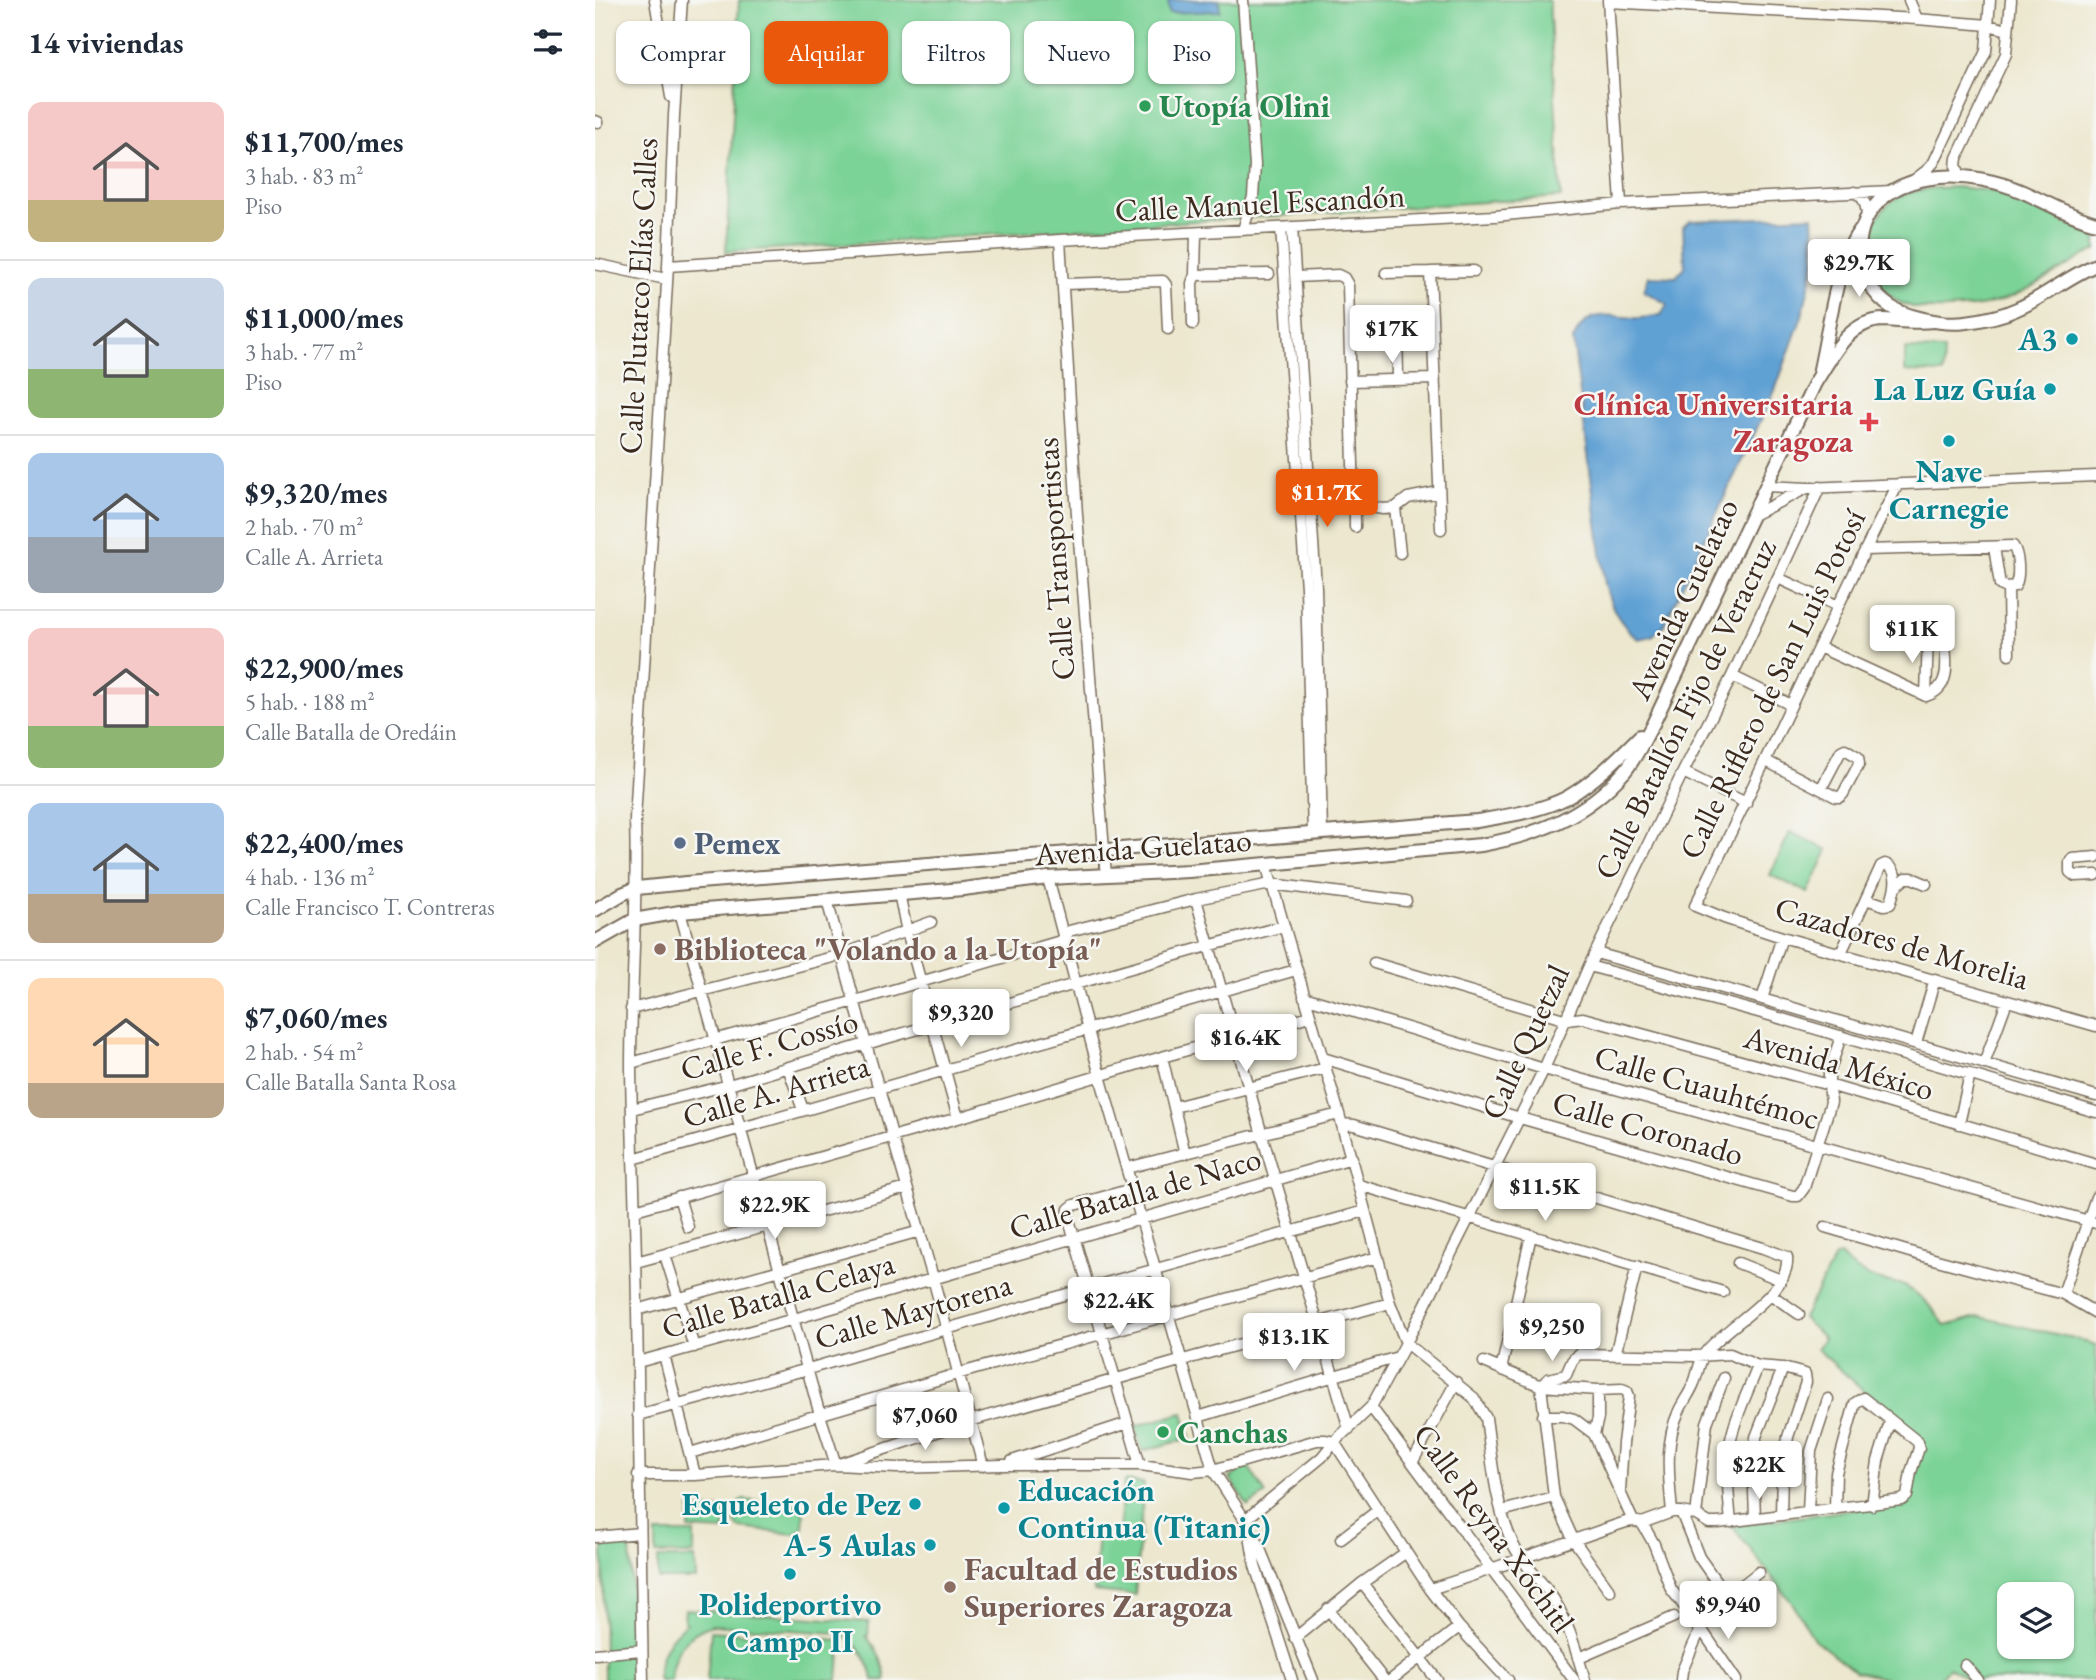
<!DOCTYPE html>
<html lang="es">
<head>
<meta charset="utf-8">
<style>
	:root { --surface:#fff; --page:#f6f6f7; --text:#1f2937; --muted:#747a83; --line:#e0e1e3; --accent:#ea580c }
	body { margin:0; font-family:"EB Garamond",serif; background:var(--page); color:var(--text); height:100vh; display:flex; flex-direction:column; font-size:26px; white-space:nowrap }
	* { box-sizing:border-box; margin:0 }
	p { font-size:23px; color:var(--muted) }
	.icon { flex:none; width:38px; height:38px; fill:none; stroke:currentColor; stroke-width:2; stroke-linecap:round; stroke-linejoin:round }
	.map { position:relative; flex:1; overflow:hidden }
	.sheet { display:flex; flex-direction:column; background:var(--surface); width:595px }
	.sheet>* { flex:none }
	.guide { position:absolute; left:21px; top:21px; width:665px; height:63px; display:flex; gap:14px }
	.controls { position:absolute; left:1402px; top:1582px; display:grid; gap:14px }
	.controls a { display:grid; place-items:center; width:77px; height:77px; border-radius:14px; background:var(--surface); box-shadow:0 2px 5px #0004; font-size:35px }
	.price { position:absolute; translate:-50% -60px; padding:0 16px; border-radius:7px; background:#fff; color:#222; font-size:23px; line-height:46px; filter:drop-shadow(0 2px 4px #0008) }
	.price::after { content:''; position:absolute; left:50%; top:42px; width:21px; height:16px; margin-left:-10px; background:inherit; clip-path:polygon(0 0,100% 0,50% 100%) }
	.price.current { background:var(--accent); color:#fff }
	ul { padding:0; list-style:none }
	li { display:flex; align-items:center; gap:21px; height:175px; padding:0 28px }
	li+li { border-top:2px solid var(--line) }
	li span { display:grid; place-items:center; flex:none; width:196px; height:140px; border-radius:14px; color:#555 }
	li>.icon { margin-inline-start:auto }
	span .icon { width:84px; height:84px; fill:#fffc; stroke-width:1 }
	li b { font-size:30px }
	h2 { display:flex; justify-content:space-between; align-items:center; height:84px; padding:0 28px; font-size:30px }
	.tag { padding:0 24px; border-radius:14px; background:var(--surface); box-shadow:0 2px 5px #0004; font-size:24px; line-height:63px }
	.tag.current { background:var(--accent); color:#fff }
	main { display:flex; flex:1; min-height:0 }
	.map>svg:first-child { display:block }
</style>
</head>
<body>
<main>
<section class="sheet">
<h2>14 viviendas<svg class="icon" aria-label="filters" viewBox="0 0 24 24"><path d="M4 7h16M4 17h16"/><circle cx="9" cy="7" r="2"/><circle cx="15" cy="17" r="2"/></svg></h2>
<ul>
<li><span style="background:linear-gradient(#f6c9c9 70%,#c2b280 0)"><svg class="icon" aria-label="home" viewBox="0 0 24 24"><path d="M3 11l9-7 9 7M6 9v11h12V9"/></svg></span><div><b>$11,700/mes</b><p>3 hab. · 83 m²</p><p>Piso</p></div></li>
<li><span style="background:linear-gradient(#c9d6e8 65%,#8fb573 0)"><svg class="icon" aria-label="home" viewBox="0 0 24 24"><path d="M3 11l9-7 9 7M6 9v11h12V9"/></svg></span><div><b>$11,000/mes</b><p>3 hab. · 77 m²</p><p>Piso</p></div></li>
<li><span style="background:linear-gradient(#a9c7e8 60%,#9aa5b1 0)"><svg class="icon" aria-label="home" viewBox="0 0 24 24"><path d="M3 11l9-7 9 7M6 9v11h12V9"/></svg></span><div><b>$9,320/mes</b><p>2 hab. · 70 m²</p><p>Calle A. Arrieta</p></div></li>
<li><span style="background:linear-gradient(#f6c9c9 70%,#8fb573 0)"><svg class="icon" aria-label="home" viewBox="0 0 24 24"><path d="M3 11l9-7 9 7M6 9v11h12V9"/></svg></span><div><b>$22,900/mes</b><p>5 hab. · 188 m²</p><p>Calle Batalla de Oredáin</p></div></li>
<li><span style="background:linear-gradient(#a9c7e8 65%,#b9a48a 0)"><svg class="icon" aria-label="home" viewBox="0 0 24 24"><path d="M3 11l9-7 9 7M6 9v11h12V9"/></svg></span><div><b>$22,400/mes</b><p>4 hab. · 136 m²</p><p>Calle Francisco T. Contreras</p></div></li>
<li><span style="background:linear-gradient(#ffd9b3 75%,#b9a48a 0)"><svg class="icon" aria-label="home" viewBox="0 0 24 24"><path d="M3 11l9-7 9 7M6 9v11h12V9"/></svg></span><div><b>$7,060/mes</b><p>2 hab. · 54 m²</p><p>Calle Batalla Santa Rosa</p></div></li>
</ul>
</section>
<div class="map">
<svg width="1501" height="1680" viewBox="0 0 1501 1680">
	<rect width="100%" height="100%" fill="#f6f6f2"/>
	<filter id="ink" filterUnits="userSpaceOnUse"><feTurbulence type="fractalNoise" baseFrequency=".0143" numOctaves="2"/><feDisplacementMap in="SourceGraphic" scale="14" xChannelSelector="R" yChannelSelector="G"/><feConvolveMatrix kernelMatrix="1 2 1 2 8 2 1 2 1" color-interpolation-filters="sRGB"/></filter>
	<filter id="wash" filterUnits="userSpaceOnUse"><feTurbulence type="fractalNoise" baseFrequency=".00686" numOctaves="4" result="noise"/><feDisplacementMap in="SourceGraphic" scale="28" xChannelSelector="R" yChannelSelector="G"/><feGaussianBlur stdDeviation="1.57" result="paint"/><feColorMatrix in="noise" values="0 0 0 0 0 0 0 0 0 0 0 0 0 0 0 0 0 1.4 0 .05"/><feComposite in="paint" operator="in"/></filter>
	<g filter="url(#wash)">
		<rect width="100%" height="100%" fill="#ece7ce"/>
		<path fill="#7cd397" stroke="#5c7e5a" stroke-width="2" fill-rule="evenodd" d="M 144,0 L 954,0 L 966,197 L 131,252 Z
			M 1361,187 C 1379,189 1398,190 1416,195 C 1446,205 1471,226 1501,235 L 1501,250 L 1490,255 C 1458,274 1427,297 1390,305 C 1368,309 1327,313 1306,303 C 1265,281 1264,214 1308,195 C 1325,188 1343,188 1361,187 Z
			M 1310,349 L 1349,350 L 1348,373 L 1310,372 Z
			M 1195,832 L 1233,850 L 1213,893 L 1175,875 Z
			M 1245,1256 C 1258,1269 1271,1277 1289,1281 C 1294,1282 1300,1283 1305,1284 C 1323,1291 1341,1311 1350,1326 C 1363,1324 1371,1318 1385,1317 L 1478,1338 L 1501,1345 L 1501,1680 L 1374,1680 L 1354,1667 L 1343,1680 L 1296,1680 L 1259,1671 L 1219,1639 L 1198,1604 L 1137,1526 L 1315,1502 L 1327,1442 L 1222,1349 L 1229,1338 L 1208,1318 L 1240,1257 ZM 1414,1594 L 1466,1594 L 1466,1647 L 1414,1647 Z
			M 588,1413 L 595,1438 L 547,1451 L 540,1426 Z
			M 653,1466 L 671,1494 L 653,1506 L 635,1478 Z
			M 529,1481 L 549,1483 L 540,1595 L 499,1591 L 503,1530 L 524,1531 Z
			M 148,1500 L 205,1505 L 209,1514 L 208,1528 L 199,1534 L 144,1528 C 137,1522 139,1511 143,1503 Z
			M 95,1509 L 131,1509 L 129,1531 L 94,1529 Z
			M 61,1533 L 99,1533 L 99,1554 L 61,1554 Z
			M 35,1540 L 39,1680 L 9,1680 L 8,1541 Z
			M 63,1558 L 100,1558 L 101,1579 L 63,1579 Z
			M 90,1609 L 274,1622 L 273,1636 L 271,1636 C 282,1649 289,1663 291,1680 L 278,1680 C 275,1658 262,1643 242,1633 L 117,1625 C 91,1633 76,1653 76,1680 L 63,1680 C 63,1656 73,1637 92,1623 L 89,1622 Z
			M 116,1631 L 246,1640 L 243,1680 L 112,1680 Z"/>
		<path fill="#61a1d4" stroke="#4e6679" stroke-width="2" d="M 573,0 L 624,0 L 625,11 L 574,13 Z
			M 1218,216 L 1220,262 L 1207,316 L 1180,390 L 1069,625 L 1057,636 L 1043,639 C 1024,623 1016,608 1010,584 L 978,340 C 992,309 1009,315 1039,318 C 1048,319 1057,316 1066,315 L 1072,304 L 1049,291 L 1054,276 L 1081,277 L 1090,267 L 1088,227 L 1095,221 Z"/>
	</g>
	<g filter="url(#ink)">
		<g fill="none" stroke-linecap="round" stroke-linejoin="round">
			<defs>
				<path id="minor" d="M 60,0 L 76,97
					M 648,0 L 660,165 L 658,197 L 648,230
					M 1013,0 L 1026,204
					M 1314,0 L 1322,19
					M 1013,2 L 1322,19 L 1393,25 L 1413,30
					M 0,121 L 3,122
					M 1366,177 L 1361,166 L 1362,158 L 1411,54 L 1416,0
					M 1318,181 L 1331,171 L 1339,162 L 1391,51 L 1395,0
					M 1259,192 C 1270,197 1271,205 1272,216
					M 697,227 L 721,587 L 727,833
					M 686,228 L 711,588 L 718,834
					M 465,240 L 482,515 L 511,875
					M 0,264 L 71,279
					M 73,266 L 465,240 L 900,216 L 1026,204 L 1297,191
					M 835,272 L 846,529
					M 791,273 L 879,271
					M 600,275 L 674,274
					M 701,277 L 743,275 L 749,278 L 753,285 L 759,500 L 764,505 L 760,509 L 760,527
					M 468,284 L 568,281 L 571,285 L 573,329
					M 802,321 L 803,380
					M 598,324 L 597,283 L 600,275 L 601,233
					M 755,381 L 840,379
					M 1303,484 C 1232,624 1169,767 1100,906 L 1129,918 L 1187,937 L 1501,1026
					M 1171,486 L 1213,488 L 1501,476
					M 708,499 L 759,500
					M 764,505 L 788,509 L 800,508
					M 1158,515 L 1212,488
					M 1270,550 L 1418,546 C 1424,555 1425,577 1420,586 L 1410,587 L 1405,585 L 1399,547
					M 805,553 L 800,508 L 813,498 L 844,492
					M 1183,578 L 1243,606
					M 1413,587 L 1414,654
					M 1224,647 L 1331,696 C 1358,688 1351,658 1349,637 L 1344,631 L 1337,631 L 1333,636 L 1331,696
					M 1137,676 L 1196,705
					M 1171,761 L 1241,797 L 1245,797 L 1248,794 L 1264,764 L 1263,757 L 1250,749 L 1246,751 L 1226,789
					M 1088,772 L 1151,803
					M 1501,857 L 1477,859 L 1475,862 L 1475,872 L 1480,876 L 1501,875
					M 671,864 L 744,1114 L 795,1303 L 811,1343 L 879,1398 L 891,1418 C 897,1460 900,1505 918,1544 C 926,1562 941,1575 953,1591 C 972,1617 981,1650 990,1680
					M 453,878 L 505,1076 L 618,1470 L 650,1520 L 663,1544 L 718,1680
					M 1300,887 L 1311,878 L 1317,878 L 1331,884
					M 304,893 L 312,932 L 363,1118
					M 601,899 L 667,1135 L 754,1429
					M 232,900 L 271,1044 L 338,1278 L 388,1466
					M 85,912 L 225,1415 L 241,1465 L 375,1421 L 588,1360 L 795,1303
					M 1001,953 L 1167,999 L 1501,1096
					M 1246,953 L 1286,866 L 1290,864 C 1306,870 1300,890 1295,904 L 1289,905 L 1271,899
					M 779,963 L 972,1020 L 988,1018 L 1234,1085 L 1501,1164
					M 994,966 L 1174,1015 L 1501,1112
					M 709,997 L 949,1069 L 1501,1223
					M 1167,999 L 1187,937
					M 36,1009 L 246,955 L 336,922
					M 1321,1043 L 1340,979
					M 567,1057 L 590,1154
					M 728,1058 L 925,1118 L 1198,1196 L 1203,1196 L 1209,1188 L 1236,1102 L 1234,1085 L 1234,1073 L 1246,1036
					M 36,1063 L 260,1001 L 469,940 L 474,931 L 601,899 L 676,884 L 811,901
					M 1389,1064 L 1412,1001
					M 193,1067 L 208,1110
					M 579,1107 L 731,1068
					M 37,1109 L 134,1085 L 271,1044 L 613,946 L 689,926
					M 747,1124 L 759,1125 L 1168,1248 L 1192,1257 C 1196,1294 1130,1326 1110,1353 C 1104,1361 1103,1374 1099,1383 C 1095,1393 1088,1402 1084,1411 C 1069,1443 1074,1479 1077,1512
					M 1364,1124 L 1375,1074
					M 38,1159 L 701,970
					M 532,1168 L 744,1114
					M 764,1185 L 1128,1292
					M 537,1189 L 479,1205 L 474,1209 L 473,1216 L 545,1465
					M 84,1197 L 93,1227
					M 40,1210 L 363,1118 L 567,1057 L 715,1016
					M 1230,1227 L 1342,1260 L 1468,1294 L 1501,1313
					M 70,1255 L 99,1347
					M 41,1262 L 312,1188
					M 1143,1263 L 1186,1280
					M 1175,1294 L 1204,1314
					M 1468,1294 L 1501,1197
					M 42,1310 L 325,1231
					M 983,1354 L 1101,1356 L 1135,1354 L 1163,1366 L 1188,1368 L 1210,1374 L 1211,1382 L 1193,1437 L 1187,1473 L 1186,1514
					M 69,1355 L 100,1475
					M 1020,1355 L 1042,1266
					M 43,1362 L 199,1319 L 757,1158
					M 889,1362 L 946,1386 L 1003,1390 L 1027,1389 L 1032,1391 L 1034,1396 L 1028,1443 L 1025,1491
					M 906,1370 L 936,1235
					M 946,1386 L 959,1497 L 978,1539 L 1015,1591
					M 946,1386 L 953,1379 L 971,1375 L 977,1361 L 983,1354
					M 776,1407 L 979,1680
					M 43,1415 L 213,1369 L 493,1288 L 770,1211
					M 948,1416 L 968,1416 L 979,1419 L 999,1434 L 1038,1521
					M 603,1417 L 803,1357
					M 999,1434 L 1003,1418 L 1003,1390
					M 95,1453 L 362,1374 L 783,1257
					M 417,1461 L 533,1423
					M 818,1461 L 861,1382
					M 43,1475 L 100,1475 L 241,1465 L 302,1468 L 407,1465 L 545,1465 L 598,1472 L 618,1470 L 722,1440 L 731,1440 L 739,1442 L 835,1589 L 864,1627 L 913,1680
					M 1277,1505 L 1283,1461 L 1295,1422
					M 907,1511 L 959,1497
					M 1213,1511 L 1216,1451 L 1233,1399
					M 1086,1512 L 1104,1557 L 1132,1597
					M 1101,1515 L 1112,1423 L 1129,1378
					M 1160,1517 L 1159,1491 L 1161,1437 L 1188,1368
					M 650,1520 L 727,1457 L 739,1442 L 776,1407 L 811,1343 L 949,1069 L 994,966 L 1088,772 L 1137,676 L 1225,487
					M 1136,1522 C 1133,1494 1131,1467 1136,1439 C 1141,1414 1154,1390 1163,1366
					M 1047,1523 L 1059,1544 L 1076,1589 L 1100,1620 L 1104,1632 L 1087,1671 L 1086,1680
					M 655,1536 L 660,1566 L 697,1680
					M 0,1537 L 45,1533
					M 746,1539 L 782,1511
					M 767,1583 L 842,1680
					M 835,1589 C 901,1569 965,1544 1031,1522 L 1038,1521 L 1047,1523 L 1077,1512 L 1086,1512 L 1101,1515 L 1114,1523 L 1123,1523 L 1307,1500 L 1312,1496 L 1316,1472 L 1324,1448 L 1323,1442 L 1268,1398 L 1260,1403 L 1241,1473 L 1240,1509
					M 733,1609 L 789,1680
					M 1100,1620 L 1127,1606 L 1132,1597 L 1164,1572
					M 1103,1624 L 1141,1680
					M 700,1638 L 767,1583 L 810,1553
					M 0,1654 L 47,1650
					M 984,1658 L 1079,1617
					M 1370,1665 L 1383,1680
					M 48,1680 C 45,1557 44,1434 42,1310 C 41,1229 37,1148 36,1067 C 36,985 43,902 40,819 L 73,266 L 79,115 L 87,0
					M 796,1680 L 864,1627"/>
				<path id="major" d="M 1501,223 C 1474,216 1453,203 1428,192 C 1403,181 1372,175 1345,177 C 1320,179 1295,187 1279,207 C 1251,240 1266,293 1303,311 C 1311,315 1320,317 1329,319 C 1342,322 1357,324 1371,322 C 1387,320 1407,316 1422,309 C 1450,297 1473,276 1501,265
					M 1225,369 C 1234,330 1241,262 1265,230
					M 0,910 L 27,894 L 42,888 L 91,883 L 882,821 C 912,816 946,811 973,797 C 1000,781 1023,758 1045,736
					M 0,942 L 39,920 L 85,912 L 368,889 L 453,878 L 594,871 L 886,845 C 943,835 991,816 1030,771 C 1041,758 1049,739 1058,724 L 1220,383 C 1237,357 1253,320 1289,320 C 1306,321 1322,323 1338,321"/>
			</defs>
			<use href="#minor" stroke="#796c5c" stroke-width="13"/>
			<use href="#major" stroke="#796c5c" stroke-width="16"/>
			<use href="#minor" stroke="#fff" stroke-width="10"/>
			<use href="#major" stroke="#fff" stroke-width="12"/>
		</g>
	</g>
	<g fill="#2e9e5b" stroke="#f6f6f2" stroke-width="2.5">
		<circle cx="550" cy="106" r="7"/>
		<circle cx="568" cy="1432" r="7"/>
	</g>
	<g fill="#0f9aa8" stroke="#f6f6f2" stroke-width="2.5">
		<circle cx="1477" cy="339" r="7"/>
		<circle cx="1455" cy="389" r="7"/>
		<circle cx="1354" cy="441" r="7"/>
		<circle cx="320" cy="1504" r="7"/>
		<circle cx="409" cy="1508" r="7"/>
		<circle cx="335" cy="1545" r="7"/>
		<circle cx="195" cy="1574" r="7"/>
	</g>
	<path fill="#e0444e" stroke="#f6f6f2" stroke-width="2.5" d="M1270.5 411.5h7v7h7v7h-7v7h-7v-7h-7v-7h7z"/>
	<circle fill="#5c6f8a" stroke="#f6f6f2" stroke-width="2.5" cx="85" cy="843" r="7"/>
	<g fill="#8d6e63" stroke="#f6f6f2" stroke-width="2.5">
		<circle cx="65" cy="949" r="7"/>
		<circle cx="355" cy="1587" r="7"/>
	</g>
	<g text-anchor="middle" stroke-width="5" stroke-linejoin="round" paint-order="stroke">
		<g font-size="32" font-weight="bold" fill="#27864d" stroke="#f6f6f2" text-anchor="start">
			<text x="564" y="117">Utopía Olini</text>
			<text x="582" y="1443">Canchas</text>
		</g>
		<g font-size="32" fill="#3b2a1e" stroke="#f6f6f2">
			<text transform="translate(665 203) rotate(-3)" y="11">Calle Manuel Escandón</text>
			<text transform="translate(43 296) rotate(-87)" y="11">Calle Plutarco Elías Calles</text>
			<text transform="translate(460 559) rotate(-94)" y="11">Calle Transportistas</text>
			<text transform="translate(1088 599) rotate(-65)" y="11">Avenida Guelatao</text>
			<text transform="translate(1177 684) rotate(-64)" y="11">Calle Riflero de San Luis Potosí</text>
			<text transform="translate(1090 709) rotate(-64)" y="11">Calle Batallón Fijo de Veracruz</text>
			<text transform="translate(548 847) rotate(-4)" y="11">Avenida Guelatao</text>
			<text transform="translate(1307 943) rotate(16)" y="11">Cazadores de Morelia</text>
			<text transform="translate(930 1042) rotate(-65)" y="11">Calle Quetzal</text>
			<text transform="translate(174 1045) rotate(-16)" y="11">Calle F. Cossío</text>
			<text transform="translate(1244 1063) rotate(16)" y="11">Avenida México</text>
			<text transform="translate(1112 1087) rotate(16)" y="11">Calle Cuauhtémoc</text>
			<text transform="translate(181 1091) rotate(-16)" y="11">Calle A. Arrieta</text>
			<text transform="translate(1053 1128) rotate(16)" y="11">Calle Coronado</text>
			<text transform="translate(540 1193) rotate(-16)" y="11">Calle Batalla de Naco</text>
			<text transform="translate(183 1295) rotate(-16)" y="11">Calle Batalla Celaya</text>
			<text transform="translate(318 1311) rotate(-16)" y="11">Calle Maytorena</text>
			<text transform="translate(899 1528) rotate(54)" y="11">Calle Reyna Xóchitl</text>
		</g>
		<g font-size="32" font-weight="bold" fill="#0d838f" stroke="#f6f6f2" text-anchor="end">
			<text x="1463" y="350">A3</text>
			<text x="1441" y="400">La Luz Guía</text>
			<text x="1354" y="482" text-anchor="middle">Nave<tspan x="1354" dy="37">Carnegie</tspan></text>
			<text x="423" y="1501" text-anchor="start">Educación<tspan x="423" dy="37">Continua (Titanic)</tspan></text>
			<text x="306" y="1515">Esqueleto de Pez</text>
			<text x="321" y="1556">A-5 Aulas</text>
			<text x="195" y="1615" text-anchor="middle">Polideportivo<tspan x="195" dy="37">Campo II</tspan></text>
		</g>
		<g font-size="32" font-weight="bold" fill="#be3a42" stroke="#f6f6f2" text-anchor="end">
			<text x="1258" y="415">Clínica Universitaria<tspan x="1258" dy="37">Zaragoza</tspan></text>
		</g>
		<g font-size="32" font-weight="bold" fill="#4e5e75" stroke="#f6f6f2" text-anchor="start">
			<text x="99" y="854">Pemex</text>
		</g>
		<g font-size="32" font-weight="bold" fill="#785e54" stroke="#f6f6f2" text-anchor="start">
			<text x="79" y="960">Biblioteca "Volando a la Utopía"</text>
			<text x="369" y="1580">Facultad de Estudios<tspan x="369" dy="37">Superiores Zaragoza</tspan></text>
		</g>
	</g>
</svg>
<div class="controls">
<a><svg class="icon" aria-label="layers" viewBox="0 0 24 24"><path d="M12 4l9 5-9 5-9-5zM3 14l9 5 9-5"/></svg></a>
</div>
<b class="price" style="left:1264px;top:299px">$29.7K</b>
<b class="price" style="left:797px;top:365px">$17K</b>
<b class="price current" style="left:732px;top:529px">$11.7K</b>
<b class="price" style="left:1317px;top:665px">$11K</b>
<b class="price" style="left:366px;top:1049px">$9,320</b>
<b class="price" style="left:651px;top:1074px">$16.4K</b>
<b class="price" style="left:950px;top:1223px">$11.5K</b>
<b class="price" style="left:180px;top:1241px">$22.9K</b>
<b class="price" style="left:524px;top:1337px">$22.4K</b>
<b class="price" style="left:957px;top:1363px">$9,250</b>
<b class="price" style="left:699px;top:1373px">$13.1K</b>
<b class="price" style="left:330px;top:1452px">$7,060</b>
<b class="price" style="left:1164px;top:1501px">$22K</b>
<b class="price" style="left:1133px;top:1641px">$9,940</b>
<div class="guide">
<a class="tag">Comprar</a>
<a class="tag current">Alquilar</a>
<a class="tag">Filtros</a>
<a class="tag">Nuevo</a>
<a class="tag">Piso</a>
</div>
</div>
</main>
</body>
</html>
